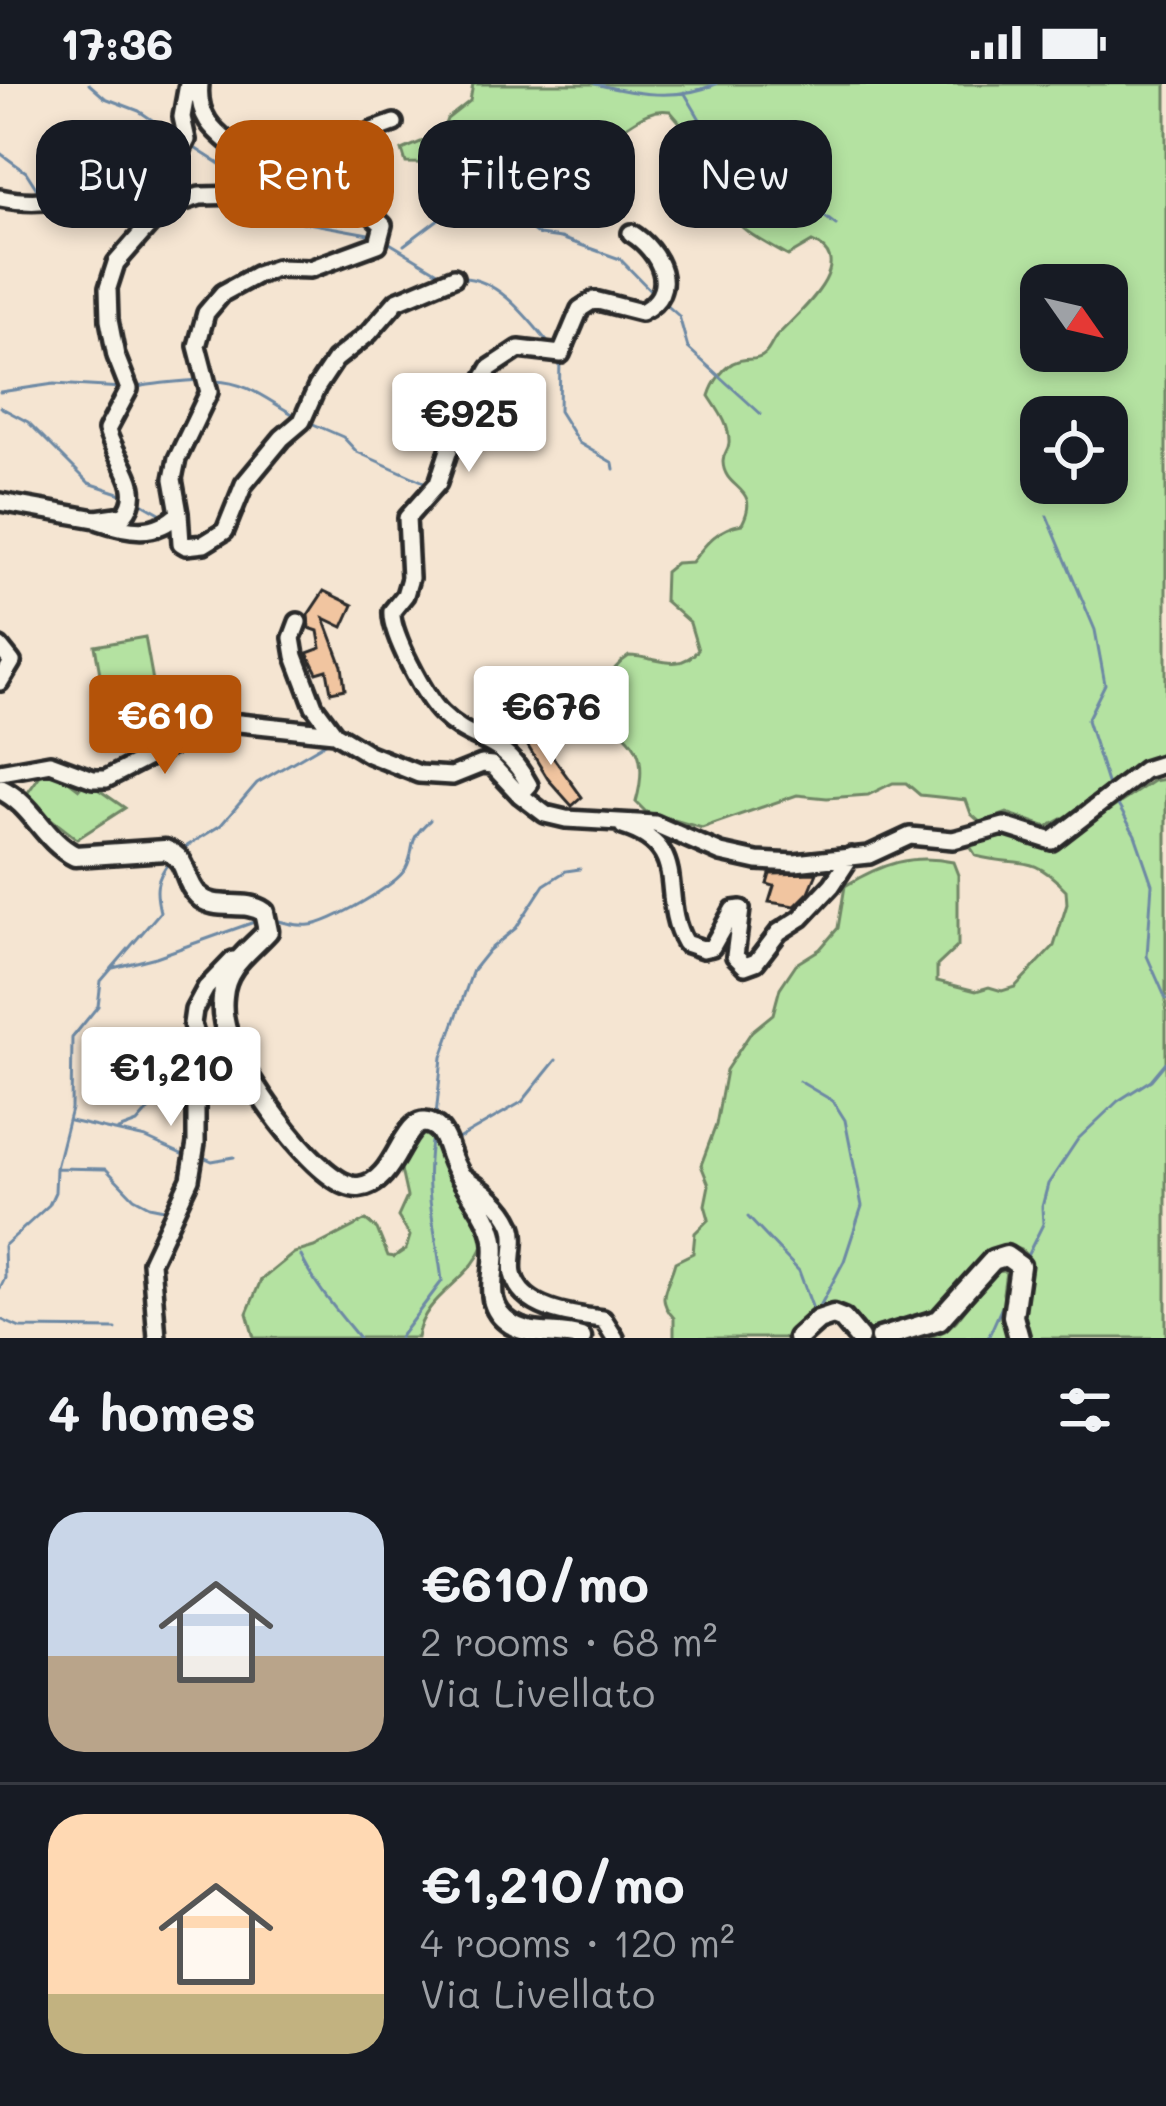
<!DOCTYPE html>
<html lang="en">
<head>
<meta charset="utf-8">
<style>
	:root { --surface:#171b24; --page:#242831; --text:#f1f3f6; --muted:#9ea1a6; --line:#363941; --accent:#b45309 }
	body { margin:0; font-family:Mali,sans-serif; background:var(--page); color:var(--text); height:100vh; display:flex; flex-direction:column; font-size:45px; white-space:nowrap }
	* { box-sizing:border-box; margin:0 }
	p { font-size:39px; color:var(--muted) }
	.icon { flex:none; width:66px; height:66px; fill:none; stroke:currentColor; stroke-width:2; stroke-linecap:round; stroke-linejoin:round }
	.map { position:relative; height:1254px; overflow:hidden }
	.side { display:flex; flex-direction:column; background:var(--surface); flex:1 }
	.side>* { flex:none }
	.hud { position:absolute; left:36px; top:36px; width:1095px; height:108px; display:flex; gap:24px }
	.needle { width:78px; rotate:124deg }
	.fabs { position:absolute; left:1020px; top:180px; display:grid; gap:24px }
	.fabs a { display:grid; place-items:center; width:108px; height:108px; border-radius:24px; background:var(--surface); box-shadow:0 6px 18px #0003; font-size:60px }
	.price { position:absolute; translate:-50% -102px; padding:0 27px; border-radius:12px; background:#fff; color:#222; font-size:39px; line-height:78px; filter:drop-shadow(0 3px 6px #0008) }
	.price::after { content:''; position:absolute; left:50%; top:72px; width:36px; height:27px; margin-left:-18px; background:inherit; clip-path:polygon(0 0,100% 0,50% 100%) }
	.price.current { background:var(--accent); color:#fff }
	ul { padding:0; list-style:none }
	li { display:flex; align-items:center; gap:36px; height:300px; padding:0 48px }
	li+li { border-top:3px solid var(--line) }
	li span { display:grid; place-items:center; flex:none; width:336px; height:240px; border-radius:36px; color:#555 }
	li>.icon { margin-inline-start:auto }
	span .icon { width:144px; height:144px; fill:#fffc; stroke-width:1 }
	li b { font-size:51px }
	h2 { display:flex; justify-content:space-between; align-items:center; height:144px; padding:0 48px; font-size:51px }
	.tag { padding:0 42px; border-radius:36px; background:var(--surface); box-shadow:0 6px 18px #0003; font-size:42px; line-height:108px }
	.tag.current { background:var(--accent); color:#fff }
	.status { display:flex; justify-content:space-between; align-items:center; height:84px; padding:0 60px; background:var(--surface); direction:ltr }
	.status svg { height:33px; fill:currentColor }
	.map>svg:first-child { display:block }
</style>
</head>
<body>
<div class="status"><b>17:36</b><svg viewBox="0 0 49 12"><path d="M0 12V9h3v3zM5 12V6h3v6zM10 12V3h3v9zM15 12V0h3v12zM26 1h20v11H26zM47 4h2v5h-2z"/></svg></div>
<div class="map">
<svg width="1166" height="1254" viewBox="0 0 1166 1254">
	<rect width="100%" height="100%" fill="#f5e5d2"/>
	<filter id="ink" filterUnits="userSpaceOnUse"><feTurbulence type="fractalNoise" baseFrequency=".00833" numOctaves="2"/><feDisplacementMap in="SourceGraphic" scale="24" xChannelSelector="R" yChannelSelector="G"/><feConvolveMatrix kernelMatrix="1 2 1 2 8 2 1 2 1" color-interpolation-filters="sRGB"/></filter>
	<g filter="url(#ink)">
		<path fill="#b4e2a1" stroke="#708666" stroke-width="3" fill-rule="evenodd" d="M 473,0 L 1166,0 L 1166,671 L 1137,679 L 1071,730 L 1047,743 L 1007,729 L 981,739 L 971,730 L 966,716 L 920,711 L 906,699 L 893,699 L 868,711 L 827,714 L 797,711 L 702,744 L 646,728 L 636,718 C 648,675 639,655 602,635 C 599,611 608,585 629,572 C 656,572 678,590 698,566 L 690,539 L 664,516 L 665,488 L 676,479 L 692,478 C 706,459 718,444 742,440 C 762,402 724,407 723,378 C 723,368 728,369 729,359 C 730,341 718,326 709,312 C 713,299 724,281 738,277 C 748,274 758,277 765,270 C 770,265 772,258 776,253 C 795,232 862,178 812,158 L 788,172 C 745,147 724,141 716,87 L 690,76 L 689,49 L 670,27 C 639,22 625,53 594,57 C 566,62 539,74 511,77 C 476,82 441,79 406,79 L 402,66 L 442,49 L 447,35 L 470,17 ZM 1041,201 L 1107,201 L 1107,267 L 1041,267 ZM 1041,333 L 1107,333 L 1107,399 L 1041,399 Z
			M 145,553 L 162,647 L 112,656 L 95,562 Z
			M 44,686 L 54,686 L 79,705 L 86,697 L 125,724 L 77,755 L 24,714 Z
			M 1166,695 L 1166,1254 L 1023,1254 L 1020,1227 L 1031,1180 C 1027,1167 1017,1161 1003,1164 L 944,1228 L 887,1246 L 866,1248 L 839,1225 L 824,1222 L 784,1254 L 674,1254 L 674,1234 C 654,1213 669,1202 675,1178 L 693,1169 L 695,1149 L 709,1135 L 705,1121 L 709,1101 L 701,1081 L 716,1041 L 726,986 L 752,947 L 773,930 L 780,904 L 796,880 L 820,865 L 838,844 L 845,802 C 881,780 911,769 953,778 L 958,791 L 958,862 L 937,882 L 937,897 L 976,907 L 989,903 L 1002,907 L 1015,903 L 1054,862 L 1067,820 L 1066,806 C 1029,767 1020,784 976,772 L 968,759 L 1007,750 L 1051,765 L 1153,697 Z
			M 423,1049 L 439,1061 L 460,1111 L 486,1151 C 478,1197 424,1207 417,1254 L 254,1254 L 247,1229 L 261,1196 L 294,1169 L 314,1163 L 366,1136 L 377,1145 L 388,1172 L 394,1173 L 406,1165 L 410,1152 L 398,1133 L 407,1113 L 399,1077 Z
			M 1006,1187 L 1003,1209 L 1011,1254 L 926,1254 L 945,1247 L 956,1237 L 994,1188 Z"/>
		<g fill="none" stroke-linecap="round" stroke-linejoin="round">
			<path stroke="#6d89a4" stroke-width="3" d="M 89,0 L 105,14 L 139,27 L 180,55
				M 595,0 C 635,10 677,17 716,0
				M 684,8 L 708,49 L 725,65 L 747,74 L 836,141
				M 193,63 L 251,100
				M 0,69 L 26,88 L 42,113
				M 258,106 L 297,137 L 374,151
				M 383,155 L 441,190
				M 404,161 L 440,134 L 489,130 L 525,141 L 539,151 L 561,154 L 620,175 L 655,211
				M 462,194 C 499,194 529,236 551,262
				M 662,217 L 679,232 L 688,264 L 761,330
				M 560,274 L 559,327 L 579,359 L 613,379 L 614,385
				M 215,297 C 248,298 268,317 296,332
				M 132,304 C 155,299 176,298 199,296
				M 0,308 L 54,300 L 123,304
				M 0,323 L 28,338 L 89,399 L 128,412
				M 311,339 L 343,353 L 357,368 L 424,398
				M 137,416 L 165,432
				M 1047,432 L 1095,546 L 1105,600 L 1087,636 L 1109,705
				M 1114,714 L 1135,751 L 1152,800 L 1147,872 L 1166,915
				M 179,767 L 221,741 L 257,699 L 329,657
				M 273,835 C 284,839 297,842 310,841 C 329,840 397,801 406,784 C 417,763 405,758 430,736
				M 113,884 L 156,873 L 257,837
				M 799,997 L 833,1017 L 845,1036 L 862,1122 L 844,1177 L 818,1226
				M 436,1032 L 442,973 L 473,886 L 489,866 L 516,844 L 544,801 L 566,787 L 580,785
				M 70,1037 L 146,1054 L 186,1072
				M 118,1046 L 137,1039 L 175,996 L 195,981
				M 456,1056 L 522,1018 L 556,976
				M 201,1072 L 212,1077 L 234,1073
				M 56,1084 L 106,1085 L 134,1114 L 149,1122 L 169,1126
				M 748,1133 L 799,1187 L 814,1228
				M 301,1172 C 315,1202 338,1228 359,1254
				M 1026,1174 L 1043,1140 L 1042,1123 L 1048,1100 L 1078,1055 L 1118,1017 L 1151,996 L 1166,978
				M 0,1204 L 5,1194 L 4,1162 L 49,1121 L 55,1108 L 56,1084 L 71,1025 L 72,954 L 98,922 L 101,897 L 160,828 C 155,807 155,796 169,778
				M 0,1235 L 20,1244 L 116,1245
				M 399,1254 L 442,1197 C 436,1143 421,1103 433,1047
				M 988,1254 L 1008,1209"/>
		</g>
		<path fill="#f1c5a0" stroke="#2b2b2b" stroke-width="3" d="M 324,507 L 353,521 L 343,543 L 324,534 L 342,582 L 345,605 L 331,608 L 327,586 L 317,589 L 307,569 L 321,564 L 318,547 L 309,544 L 308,531 Z
			M 524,642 L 535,657 L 539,654 L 582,713 L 572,722 L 548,695 L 518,646 Z
			M 817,789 L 809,808 L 795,822 L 769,818 L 774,802 L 767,800 L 770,790 Z"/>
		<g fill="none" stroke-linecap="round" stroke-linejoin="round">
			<defs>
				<path id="minor" d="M 0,114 C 65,127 87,101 143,80 C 155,75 168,73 180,69 L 187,56 L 182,33 L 188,0
					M 0,418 L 96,435 L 124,431 C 148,404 114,375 107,346 L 129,305 L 116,272 L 109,236 L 108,204 L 116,179 L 151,139 L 175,120 L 200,112 L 245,111 L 258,98 C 252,57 194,57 200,0
					M 179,429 L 181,459 L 186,462 L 204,460 L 225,447 L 244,400 L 282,354 L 302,337 L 317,303 L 335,276 L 369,249 L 397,217 L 454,193
					M 99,437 C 128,447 156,453 179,429 L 173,395 L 177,375 L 209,308 L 197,262 L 206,229 L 223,209 L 256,191 L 277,184 L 310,185 L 378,160 L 383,141 L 356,116 L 351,83 L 354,68 L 372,47 L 394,39
					M 298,538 L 292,554 L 295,572 L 314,622 L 334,649 L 369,670 L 419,690 L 452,692 L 482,680 L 492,681 L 520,711 L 545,730 L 566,735 L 655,740 L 721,769 L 757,777 L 795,779 L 869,771 L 910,752 L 953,756 L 1004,742 L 1052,757 L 1144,686 L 1166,679
					M 0,563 L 12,578 L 0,598
					M 0,688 L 50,679 L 93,695 L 106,695 L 160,667 L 214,644 L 239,639 L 334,649
					M 520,711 L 529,701 C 501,649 475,663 441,629 C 425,613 390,549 392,527 L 405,511 L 410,494 L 407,434 L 438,399 L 457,342 L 490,284 L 519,265 L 561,270 L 580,225 L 594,216 L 641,228 C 682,208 659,166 631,149
					M 623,742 C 693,764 657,811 685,859 L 703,865 L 712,863 L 733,826 L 741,825 L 735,872 L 745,882 L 756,878 L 779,848 L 801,834 L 832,801 L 851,772
					M 464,1093 C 483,1106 503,1120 512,1141 C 518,1157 510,1174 513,1190 C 521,1226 573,1232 603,1235 L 615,1254
					M 157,1254 L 151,1178 L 190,1095 L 196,1059 L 196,1015 L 203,979 L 192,940 L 194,926 L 206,904 L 233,876"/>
				<path id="major" d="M 0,705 C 34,721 42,755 75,772 L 165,766 C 190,775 182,795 198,811 C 215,829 244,814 264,828 L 268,847 C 249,868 225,882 223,913 C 221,930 226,950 234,966 C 249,999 320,1105 359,1103 C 401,1099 402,1019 436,1043 C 445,1050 448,1065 452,1075 C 462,1102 490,1128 494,1156 C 499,1185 478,1219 511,1240 C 533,1254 557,1246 581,1254
					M 798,1254 L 818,1236 L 833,1231 L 843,1235 L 859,1254
					M 880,1254 L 939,1236 L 993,1176 L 1006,1172 L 1020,1182 L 1013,1232 L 1019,1254"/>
			</defs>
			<use href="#minor" stroke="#2b2b2b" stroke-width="24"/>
			<use href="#major" stroke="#2b2b2b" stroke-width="27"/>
			<use href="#minor" stroke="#f7f3e8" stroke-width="15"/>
			<use href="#major" stroke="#f7f3e8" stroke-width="18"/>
		</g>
	</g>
</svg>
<div class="fabs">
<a><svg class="needle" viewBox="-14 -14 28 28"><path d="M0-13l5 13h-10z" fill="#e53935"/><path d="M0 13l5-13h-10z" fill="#9ea1a6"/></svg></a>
<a><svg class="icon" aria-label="locate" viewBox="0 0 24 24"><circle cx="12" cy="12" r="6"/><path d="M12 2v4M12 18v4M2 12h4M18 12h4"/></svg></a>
</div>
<b class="price" style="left:469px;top:391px">€925</b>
<b class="price" style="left:551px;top:684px">€676</b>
<b class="price current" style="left:165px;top:693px">€610</b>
<b class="price" style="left:171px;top:1045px">€1,210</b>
<div class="hud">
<a class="tag">Buy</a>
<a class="tag current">Rent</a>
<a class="tag">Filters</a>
<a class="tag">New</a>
</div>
</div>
<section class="side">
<h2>4 homes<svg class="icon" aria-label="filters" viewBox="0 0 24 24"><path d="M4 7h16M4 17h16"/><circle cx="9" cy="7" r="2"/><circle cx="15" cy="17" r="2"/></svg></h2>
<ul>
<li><span style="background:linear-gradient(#c9d6e8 60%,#b9a48a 0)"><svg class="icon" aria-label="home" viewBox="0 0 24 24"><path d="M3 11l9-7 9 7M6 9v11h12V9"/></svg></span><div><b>€610/mo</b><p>2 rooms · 68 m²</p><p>Via Livellato</p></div></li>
<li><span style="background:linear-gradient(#ffd9b3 75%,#c2b280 0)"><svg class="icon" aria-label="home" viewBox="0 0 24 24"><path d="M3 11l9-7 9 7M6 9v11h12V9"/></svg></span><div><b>€1,210/mo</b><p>4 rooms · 120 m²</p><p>Via Livellato</p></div></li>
</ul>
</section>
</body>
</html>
